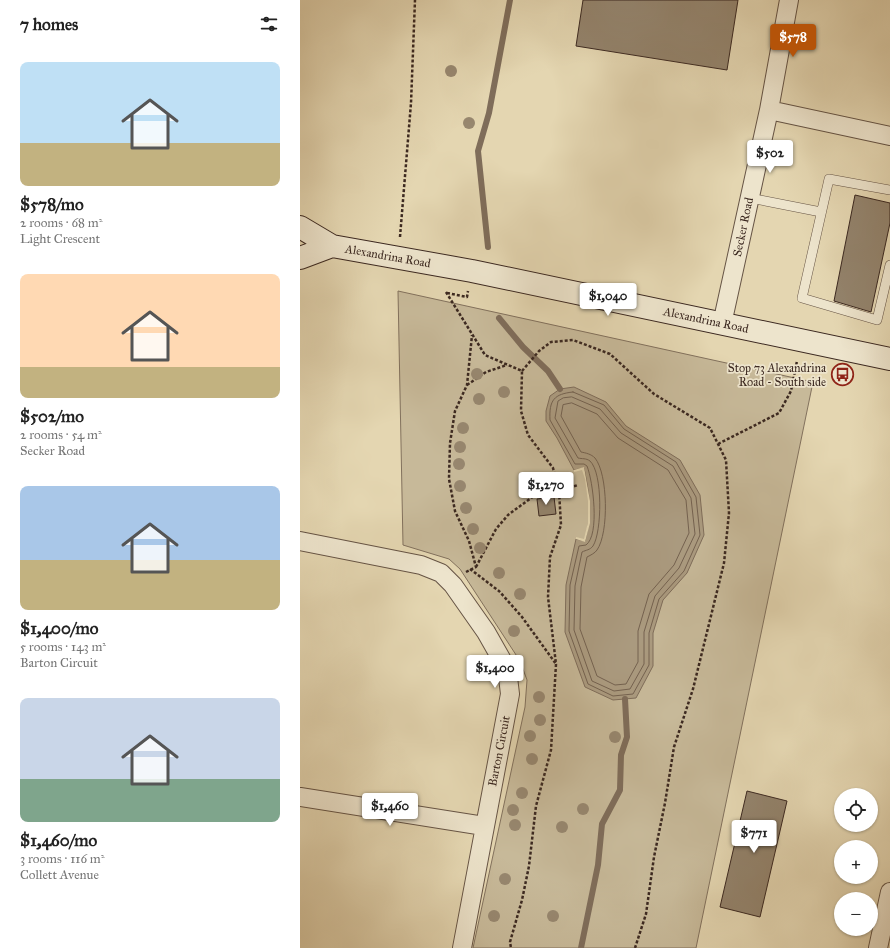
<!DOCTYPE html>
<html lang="en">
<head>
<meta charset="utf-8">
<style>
	:root { --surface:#fff; --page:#f6f6f6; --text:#222; --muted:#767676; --accent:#b45309 }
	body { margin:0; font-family:"IM FELL Great Primer",serif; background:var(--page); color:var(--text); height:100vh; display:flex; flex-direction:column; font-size:15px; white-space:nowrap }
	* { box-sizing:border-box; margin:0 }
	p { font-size:13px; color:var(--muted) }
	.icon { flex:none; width:22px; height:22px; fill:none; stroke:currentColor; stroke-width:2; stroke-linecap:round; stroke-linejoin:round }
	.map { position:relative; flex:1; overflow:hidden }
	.drawer { display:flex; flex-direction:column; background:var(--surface); width:300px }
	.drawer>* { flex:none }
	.controls { position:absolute; left:534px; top:788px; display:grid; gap:8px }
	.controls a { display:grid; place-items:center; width:44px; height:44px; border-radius:50%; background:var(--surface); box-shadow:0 1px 3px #0004; font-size:20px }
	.price { position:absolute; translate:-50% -34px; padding:0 9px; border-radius:4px; background:#fff; color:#222; font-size:13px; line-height:26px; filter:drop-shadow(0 1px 2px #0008) }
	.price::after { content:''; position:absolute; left:50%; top:24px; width:12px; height:9px; margin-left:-6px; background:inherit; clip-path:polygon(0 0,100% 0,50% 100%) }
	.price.active { background:var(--accent); color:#fff }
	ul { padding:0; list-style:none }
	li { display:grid; align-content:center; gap:8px; height:212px; padding:0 20px }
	li span { display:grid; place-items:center; height:124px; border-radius:8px; color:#555 }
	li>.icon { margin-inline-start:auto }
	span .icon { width:72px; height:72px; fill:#fffc; stroke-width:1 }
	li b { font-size:17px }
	h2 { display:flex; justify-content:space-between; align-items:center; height:48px; padding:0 20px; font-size:17px }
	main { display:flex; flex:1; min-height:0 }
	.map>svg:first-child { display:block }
</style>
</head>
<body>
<main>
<section class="drawer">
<h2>7 homes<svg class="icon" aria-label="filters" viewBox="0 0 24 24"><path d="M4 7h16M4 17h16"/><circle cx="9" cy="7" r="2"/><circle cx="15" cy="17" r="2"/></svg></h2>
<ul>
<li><span style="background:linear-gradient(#bfe0f5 65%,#c2b280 0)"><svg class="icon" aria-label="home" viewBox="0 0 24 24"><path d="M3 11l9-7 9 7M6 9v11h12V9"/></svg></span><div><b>$578/mo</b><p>2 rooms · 68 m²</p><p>Light Crescent</p></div></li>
<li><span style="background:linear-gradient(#ffd9b3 75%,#c2b280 0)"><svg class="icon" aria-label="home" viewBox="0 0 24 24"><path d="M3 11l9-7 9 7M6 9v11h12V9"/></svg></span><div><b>$502/mo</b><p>2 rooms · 54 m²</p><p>Secker Road</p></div></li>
<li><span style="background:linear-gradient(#a9c7e8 60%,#c2b280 0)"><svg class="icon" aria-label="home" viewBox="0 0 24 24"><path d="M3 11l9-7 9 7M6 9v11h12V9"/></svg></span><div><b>$1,400/mo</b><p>5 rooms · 143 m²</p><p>Barton Circuit</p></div></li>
<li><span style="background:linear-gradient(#c9d6e8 65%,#7fa58c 0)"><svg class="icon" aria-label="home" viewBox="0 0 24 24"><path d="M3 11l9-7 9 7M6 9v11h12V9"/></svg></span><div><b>$1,460/mo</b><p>3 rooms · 116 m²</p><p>Collett Avenue</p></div></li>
</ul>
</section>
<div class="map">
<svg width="590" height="948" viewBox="0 0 590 948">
	<rect width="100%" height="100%" fill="#e4d6b1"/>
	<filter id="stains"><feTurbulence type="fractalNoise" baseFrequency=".005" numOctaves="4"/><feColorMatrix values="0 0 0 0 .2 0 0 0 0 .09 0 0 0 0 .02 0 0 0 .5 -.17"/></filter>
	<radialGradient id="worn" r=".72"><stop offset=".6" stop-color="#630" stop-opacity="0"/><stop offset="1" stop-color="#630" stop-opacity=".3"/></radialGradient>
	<path fill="#c7b999" stroke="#82715d" d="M 98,291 L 513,382 L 396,948 L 173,948 L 225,707 L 227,680 L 220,661 L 160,569 L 149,559 L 103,545 Z"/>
	<path fill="#ab9b80" stroke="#7f6d5a" d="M 274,387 L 306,402 L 326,426 L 380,460 L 400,495 L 404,535 L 387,573 L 363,600 L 353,633 L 353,666 L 336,698 L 313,700 L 285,687 L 265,632 L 266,585 L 276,539 L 285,541 C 292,512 290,497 284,468 L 274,470 L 257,438 L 246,421 L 246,411 L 250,396 L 260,389 Z"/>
	<path fill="#e4d6b1" d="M 284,467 L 290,501 L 290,523 L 285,542 L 276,539 L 276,537 L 284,539 L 288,522 L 288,501 L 285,479 L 282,470 L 274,472 L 274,470 Z"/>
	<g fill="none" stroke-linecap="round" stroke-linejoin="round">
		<path stroke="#746250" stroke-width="1" d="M 273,392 L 304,405 L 324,429 L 376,462 L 396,497 L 400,535 L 384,571 L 359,599 L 349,633 L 349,665 L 333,694 L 313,696 L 288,684 L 269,631 L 270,585 L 279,546 L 286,545 C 300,535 293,481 287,466 L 284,464 L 275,464 L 250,420 C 249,400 254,394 273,392 Z
			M 272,397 L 300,409 L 321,433 L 373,466 L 391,498 L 395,534 L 379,568 L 355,596 L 344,632 L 344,664 L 330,689 L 314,691 L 292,681 L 274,630 L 275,586 L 282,552 C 286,550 290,550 293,546 C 302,532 303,473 290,461 C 286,458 282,459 278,458 L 255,418 L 258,401 L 263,398 Z
			M 272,403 L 297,414 L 318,438 L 368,470 L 386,500 L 389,533 L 374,565 L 349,594 L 338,631 L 338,662 L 326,684 L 315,685 L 297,676 L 280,629 L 281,587 L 287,557 C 291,555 295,553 297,550 C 309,533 308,474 295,458 C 291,454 286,453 281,452 L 261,416 L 263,405 Z"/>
		<path stroke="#7f6d5a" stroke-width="6" d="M 188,247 L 178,151 L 189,113 L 210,0
			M 199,318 L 223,347 L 248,371 L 260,389
			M 281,948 L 298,865 L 302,824 L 320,790 L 321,755 L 327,737 L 325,699"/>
	</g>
	<path fill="#93836c" stroke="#3c2921" d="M 283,0 L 438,0 L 427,70 L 276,46 Z
		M 555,195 L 590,203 L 590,223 L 571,312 L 534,301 Z
		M 254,497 L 256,514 L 239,516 L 237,499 Z
		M 447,791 L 487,801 L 460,917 L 420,907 Z"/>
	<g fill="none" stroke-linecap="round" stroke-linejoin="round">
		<defs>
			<path id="lane" d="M 590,190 L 529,179 L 502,298 L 577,320 L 590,265
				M 450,198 L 521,212"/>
			<path id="street" d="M 469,110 L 489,0
				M 422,324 L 469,110 L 590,136
				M 0,541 L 121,565 L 141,573 L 153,585 L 186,632 L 207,669 L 210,694 L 162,948
				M 0,797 L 184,826
				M 578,948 L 590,892"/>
			<path id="secondary" d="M 0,227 L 32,246 L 172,271 L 590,359
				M 0,258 L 32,246"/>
		</defs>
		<use href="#lane" stroke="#665445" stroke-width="10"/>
		<use href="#street" stroke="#665445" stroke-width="20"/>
		<use href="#secondary" stroke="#3c2921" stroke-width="24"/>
		<path stroke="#3c2921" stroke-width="2.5" stroke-dasharray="3 2" stroke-linecap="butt" d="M 100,237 L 111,103 L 115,0
			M 146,292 L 185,355 L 222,371 L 221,411 L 228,435 L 253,468 L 259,491 L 261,525 L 250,557 L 248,597 L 256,664 L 251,750 L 236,806 L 229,866 L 222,900 L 210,942 L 211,948
			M 147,293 L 167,297 L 168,291
			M 222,371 L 239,351 L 251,342 L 273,340 L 310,354 L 354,394 L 410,428 L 426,460 L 429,513 L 424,563 L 393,689 L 374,747 L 365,803 L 354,857 L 346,914 L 335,948
			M 167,385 L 186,372 L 207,365
			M 418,444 L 479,413 L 491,391 L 497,361
			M 176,567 L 196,529 L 208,515 L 235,495 L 259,491 L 278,485
			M 170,569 L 199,591 L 222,617 L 256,664
			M 166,572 L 176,567 L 169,541 L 155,511 L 149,479 L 150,443 L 155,411 L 167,385 L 172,335"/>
		<use href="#lane" stroke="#ede4cc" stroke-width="9"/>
		<use href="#street" stroke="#ede4cc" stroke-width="18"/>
		<use href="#secondary" stroke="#ede4cc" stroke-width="22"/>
	</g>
	<g fill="#97876f">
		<circle cx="151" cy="71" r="6"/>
		<circle cx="169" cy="123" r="6"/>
		<circle cx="177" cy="374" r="6"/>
		<circle cx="204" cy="392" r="6"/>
		<circle cx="179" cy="399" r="6"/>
		<circle cx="163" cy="428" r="6"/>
		<circle cx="160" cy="447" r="6"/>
		<circle cx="159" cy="464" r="6"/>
		<circle cx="160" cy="486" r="6"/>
		<circle cx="166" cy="508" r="6"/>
		<circle cx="173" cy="529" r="6"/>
		<circle cx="180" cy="548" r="6"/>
		<circle cx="199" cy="573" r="6"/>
		<circle cx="220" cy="594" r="6"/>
		<circle cx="214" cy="631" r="6"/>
		<circle cx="239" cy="697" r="6"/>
		<circle cx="240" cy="720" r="6"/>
		<circle cx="230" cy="736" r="6"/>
		<circle cx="315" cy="737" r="6"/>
		<circle cx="232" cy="759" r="6"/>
		<circle cx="222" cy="793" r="6"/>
		<circle cx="283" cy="809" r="6"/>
		<circle cx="213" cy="810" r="6"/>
		<circle cx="215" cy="825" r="6"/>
		<circle cx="262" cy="827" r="6"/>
		<circle cx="205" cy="879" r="6"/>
		<circle cx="194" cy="916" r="6"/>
		<circle cx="253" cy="916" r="6"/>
	</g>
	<defs>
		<symbol id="bus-ring" viewBox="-11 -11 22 22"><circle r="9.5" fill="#ede4cc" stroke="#8f2418" stroke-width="1.5"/><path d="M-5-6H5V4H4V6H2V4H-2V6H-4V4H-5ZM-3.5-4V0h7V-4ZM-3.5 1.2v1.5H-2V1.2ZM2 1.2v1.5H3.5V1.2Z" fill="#8f2418"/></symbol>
	</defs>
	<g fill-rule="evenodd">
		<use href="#bus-ring" x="530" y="362" width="25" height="25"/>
	</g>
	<g text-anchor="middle" stroke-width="3.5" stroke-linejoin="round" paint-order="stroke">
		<g font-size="12" fill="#3c2921" stroke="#ede4cc">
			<text transform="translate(443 227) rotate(-78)" y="4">Secker Road</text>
			<text transform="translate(88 256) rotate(10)" y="4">Alexandrina Road</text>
			<text transform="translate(406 320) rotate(12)" y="4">Alexandrina Road</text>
			<text transform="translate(199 751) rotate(-79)" y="4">Barton Circuit</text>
		</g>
		<g font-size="12" fill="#3c2921" stroke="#ede4cc" text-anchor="end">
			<text x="526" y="372">Stop 73 Alexandrina<tspan x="526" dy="14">Road - South side</tspan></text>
		</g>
	</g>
	<rect width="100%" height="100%" filter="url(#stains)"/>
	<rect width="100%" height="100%" fill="url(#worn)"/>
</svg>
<div class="controls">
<a><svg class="icon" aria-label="locate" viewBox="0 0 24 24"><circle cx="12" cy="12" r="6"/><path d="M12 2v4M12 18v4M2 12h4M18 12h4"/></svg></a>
<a>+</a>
<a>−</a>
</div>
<b class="price active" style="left:493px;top:58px">$578</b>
<b class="price" style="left:470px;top:174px">$502</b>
<b class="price" style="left:308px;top:317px">$1,040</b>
<b class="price" style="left:246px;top:506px">$1,270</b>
<b class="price" style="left:195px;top:689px">$1,400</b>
<b class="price" style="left:90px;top:827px">$1,460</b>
<b class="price" style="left:454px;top:854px">$771</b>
</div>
</main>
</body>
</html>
